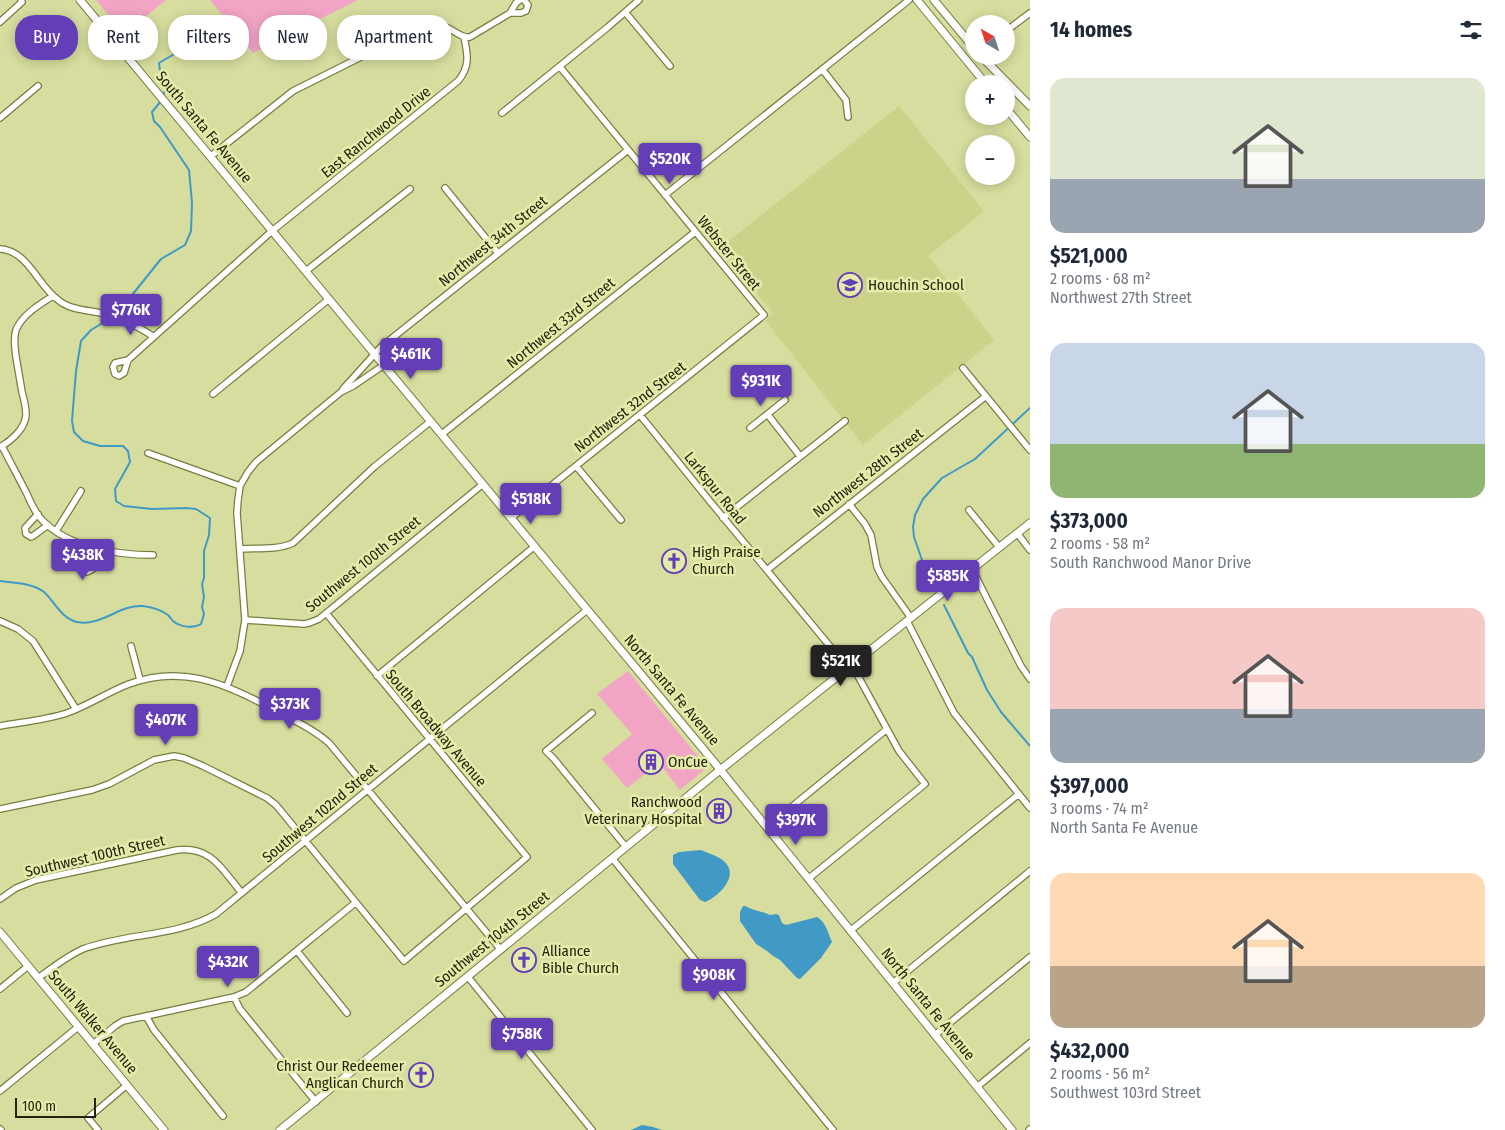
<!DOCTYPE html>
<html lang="en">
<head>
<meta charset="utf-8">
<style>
	:root { --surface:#fff; --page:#f6f6f7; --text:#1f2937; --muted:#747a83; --accent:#633eb6 }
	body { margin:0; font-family:"Fira Sans Condensed",sans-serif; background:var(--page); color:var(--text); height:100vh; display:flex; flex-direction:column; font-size:19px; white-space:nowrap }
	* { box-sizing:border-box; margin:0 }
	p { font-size:16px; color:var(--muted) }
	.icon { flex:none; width:28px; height:28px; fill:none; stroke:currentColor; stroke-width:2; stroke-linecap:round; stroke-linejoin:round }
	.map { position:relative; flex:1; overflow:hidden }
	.drawer { display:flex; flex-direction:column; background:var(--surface); width:475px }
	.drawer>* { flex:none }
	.hud { position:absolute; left:15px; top:15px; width:475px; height:45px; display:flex; gap:10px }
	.needle { width:32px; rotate:321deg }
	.controls { position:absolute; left:965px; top:15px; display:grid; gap:10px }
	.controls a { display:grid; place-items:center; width:50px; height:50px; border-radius:50%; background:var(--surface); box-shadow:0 2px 12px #0003; font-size:25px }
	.scale { position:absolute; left:15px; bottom:12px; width:81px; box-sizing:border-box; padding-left:5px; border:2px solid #22240b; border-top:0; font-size:14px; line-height:18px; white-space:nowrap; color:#22240b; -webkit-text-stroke:4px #e5ebaa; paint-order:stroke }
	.price { position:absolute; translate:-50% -42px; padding:0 11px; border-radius:5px; background:var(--accent); color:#fff; font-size:16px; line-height:32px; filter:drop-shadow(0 1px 2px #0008) }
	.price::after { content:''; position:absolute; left:50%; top:30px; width:15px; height:11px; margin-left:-8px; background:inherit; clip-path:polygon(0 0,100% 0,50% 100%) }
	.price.selected { background:#222; color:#fff }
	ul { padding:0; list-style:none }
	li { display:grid; align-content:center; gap:10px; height:265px; padding:0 20px }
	li span { display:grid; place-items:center; height:155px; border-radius:15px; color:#555 }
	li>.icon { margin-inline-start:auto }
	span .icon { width:90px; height:90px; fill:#fffc; stroke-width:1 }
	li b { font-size:21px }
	h2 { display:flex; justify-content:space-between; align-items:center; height:60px; padding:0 20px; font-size:21px }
	.pill { padding:0 18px; border-radius:20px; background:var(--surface); box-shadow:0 2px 12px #0003; font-size:18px; line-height:45px }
	.pill.selected { background:var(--accent); color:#fff }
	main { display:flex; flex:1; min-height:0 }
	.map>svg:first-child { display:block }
</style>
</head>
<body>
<main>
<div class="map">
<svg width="1030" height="1130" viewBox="0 0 1030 1130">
	<rect width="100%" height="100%" fill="#d7dd9e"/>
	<path fill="#ccd28a" d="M 899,106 L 984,211 L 928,256 L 994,340 L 863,445 L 766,321 L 773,313 L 720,248 Z"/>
	<path fill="#f2a4c5" d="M 96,0 L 166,0 L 124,34 Z
		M 210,0 L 358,0 L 253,53 Z
		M 628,671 L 705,765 L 703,771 L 680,790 L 659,763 L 627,788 L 602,759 L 632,734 L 597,694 Z"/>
	<path fill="#419ac5" d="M 701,850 C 710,854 723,857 728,866 C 736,880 716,898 705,902 L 700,900 L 673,864 L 673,855 L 679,852 Z
		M 743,906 L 745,906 C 753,911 762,911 770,915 L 776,914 L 779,915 L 782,923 L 786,925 L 817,917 C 826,922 828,933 832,942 L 821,958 L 800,979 L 797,978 L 780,960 L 773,956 L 767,951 L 756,944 L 740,921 L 740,912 Z
		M 642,1125 L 653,1127 L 662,1130 L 631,1130 Z"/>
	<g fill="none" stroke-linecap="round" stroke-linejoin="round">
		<path stroke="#419ac5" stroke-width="2" d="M 163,96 L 167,84 L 167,81 L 160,71 L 159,63 L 181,50 L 190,34
			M 115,315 L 120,310 L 161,259 L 185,245 L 191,231 L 192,203 L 189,170 L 160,127 L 154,121 L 152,112 L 161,101
			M 0,581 C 15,583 32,583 44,592 C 55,602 61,618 77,622 C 101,627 120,604 143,606 C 152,607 161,610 168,615 C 170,617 171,619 173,621 C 180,627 193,629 201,624 L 204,614 L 202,607 L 204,597 L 202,584 L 204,578 L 204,551 L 209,535 L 210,518 L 196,509 L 186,508 L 152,509 L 124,506 L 116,501 L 115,489 L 130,462 L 128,451 L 123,446 L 100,446 L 83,441 L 74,432 L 72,421 L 76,371 L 81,341 L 91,330 L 111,318
			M 935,586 L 922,560 L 914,537 L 913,527 L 915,515 L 923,499 L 942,478 L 975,459 L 1030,408
			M 944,605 L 968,653 L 972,657 L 987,690 L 1001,712 L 1030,746"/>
		<defs>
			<path id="minor" d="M 625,12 L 670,66
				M 510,13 L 521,13 L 526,11 L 528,5 L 524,0
				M 0,22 L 22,2 L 21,0
				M 1006,31 L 1030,13
				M 822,69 L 846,100 L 848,117
				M 502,113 L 608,27 L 639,0
				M 0,118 L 38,86
				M 211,156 L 293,91 L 411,32 C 429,24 438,21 455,32 C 460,35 464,38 470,37 L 510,13 L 516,3 L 520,0
				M 445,188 L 498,253
				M 665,195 L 909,0
				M 0,249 C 27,250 38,285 57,299 C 69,310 86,310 101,313 C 119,316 139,327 154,337
				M 306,271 L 410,189
				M 128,360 L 124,373 L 119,376 L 115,374 L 113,367 L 115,363 L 128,360 L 272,231 L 458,81 C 470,67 468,55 464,37
				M 963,368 L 1030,450
				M 343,389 L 381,347 L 628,150
				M 213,394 L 329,299
				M 640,415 L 708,499 L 848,668
				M 768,415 L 800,456
				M 750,428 L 785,400
				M 442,434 L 695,232
				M 2,446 C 10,462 19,478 27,494 C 31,503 35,513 42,520 C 69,548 117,555 153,555
				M 0,447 C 11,441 25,429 26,415 C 26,407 24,399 22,392 C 20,380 18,369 16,357 C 15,348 13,339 16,330 C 22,315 40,304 53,296
				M 148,453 L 240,486
				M 576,466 L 621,520
				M 849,504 L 865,524 L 871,535 L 877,567 L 882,577 L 911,618
				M 969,510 L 999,547
				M 38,514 L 25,528 L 26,534 L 31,537 L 33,536 L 48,525
				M 511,518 L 764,315 L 560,67
				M 723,518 L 845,421
				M 56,531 L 81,491
				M 1017,533 L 1030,550
				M 87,546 C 84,554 77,566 87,572 C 97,569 97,559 100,550
				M 241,549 C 257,548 278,550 293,543 L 374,467 L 431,421
				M 972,569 L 1021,666 L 1030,679
				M 767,570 L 986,396
				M 245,620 L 304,624 L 309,623 L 319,619 L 483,484
				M 0,621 L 18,629 L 33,641 L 76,709
				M 907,621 L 954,713 L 1030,808
				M 131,646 L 140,680
				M 377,676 L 535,546
				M 227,686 L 240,651 L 245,620 L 237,513 L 238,500 L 240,486 L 248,472 L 256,462 L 341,392 L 353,386 L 384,365
				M 592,713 L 546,751 L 554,759 L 626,847
				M 0,726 C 22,722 46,720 67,713 C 89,705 108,692 129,684 C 180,665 222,682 267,706 C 288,718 311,727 329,743 L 501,950
				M 0,809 L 92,790 L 109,784 L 154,760 L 174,756 L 184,758 L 203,766 L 267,798 L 276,805 L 404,961 L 527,857 L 326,613
				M 767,827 L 887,729
				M 612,858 L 833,1130
				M 808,879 L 925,784 L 899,751 L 852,665
				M 0,899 L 16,888 L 36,880 L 177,850 C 212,846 222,870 242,893
				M 850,931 L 1019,794
				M 297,951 L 347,1013
				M 468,977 L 592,1130
				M 38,978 C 52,968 67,956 83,949 C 126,933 176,937 216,914 L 587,610
				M 893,983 L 1030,871
				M 0,989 L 28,966
				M 234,997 L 240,1009 L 316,1102
				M 146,1016 L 154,1030 L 223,1116
				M 935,1035 L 1030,957
				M 93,1044 L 115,1026 L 123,1021 L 234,997 L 246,992 L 355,903
				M 977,1087 L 1030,1043
				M 0,1091 L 78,1027
				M 0,1129 L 1,1130
				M 98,1130 L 88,1118 L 127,1085
				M 1029,1130 L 1030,1129"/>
			<path id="major" d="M 80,0 L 714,762 L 1012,1130
				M 917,0 L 986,84
				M 934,0 L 974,48
				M 981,56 L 1030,106
				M 1006,108 L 1030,137
				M 0,932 L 164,1130
				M 280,1130 L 720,770 L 1030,523"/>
		</defs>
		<use href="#minor" stroke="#797d41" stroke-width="8"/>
		<use href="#major" stroke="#797d41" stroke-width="9"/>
		<use href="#minor" stroke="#fff" stroke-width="5.5"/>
		<use href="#major" stroke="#fff" stroke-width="7"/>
	</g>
	<defs>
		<symbol id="school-ring" viewBox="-11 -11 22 22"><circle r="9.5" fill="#e5ebaa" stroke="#633eb6" stroke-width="1.5"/><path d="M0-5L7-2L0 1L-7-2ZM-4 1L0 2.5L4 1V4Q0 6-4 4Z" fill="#633eb6"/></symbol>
		<symbol id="church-ring" viewBox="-11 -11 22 22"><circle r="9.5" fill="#e5ebaa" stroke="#633eb6" stroke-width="1.5"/><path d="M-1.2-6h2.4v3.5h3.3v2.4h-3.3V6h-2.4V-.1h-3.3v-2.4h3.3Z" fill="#633eb6"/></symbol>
		<symbol id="building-ring" viewBox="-11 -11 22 22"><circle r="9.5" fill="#e5ebaa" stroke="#633eb6" stroke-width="1.5"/><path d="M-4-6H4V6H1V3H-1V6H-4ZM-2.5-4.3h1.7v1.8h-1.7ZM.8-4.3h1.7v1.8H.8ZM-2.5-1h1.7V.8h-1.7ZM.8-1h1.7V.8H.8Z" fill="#633eb6"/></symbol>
	</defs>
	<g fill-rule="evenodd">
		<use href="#school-ring" x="836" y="271" width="28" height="28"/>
		<use href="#church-ring" x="660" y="547" width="28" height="28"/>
		<use href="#building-ring" x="637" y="748" width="28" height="28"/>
		<use href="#building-ring" x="705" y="797" width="28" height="28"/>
		<use href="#church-ring" x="510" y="946" width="28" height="28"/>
		<use href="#church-ring" x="407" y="1061" width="28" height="28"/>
	</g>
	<g text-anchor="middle" stroke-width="5" stroke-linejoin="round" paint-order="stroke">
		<g font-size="15" fill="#22240b" stroke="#e5ebaa">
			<text transform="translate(204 127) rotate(50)" y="5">South Santa Fe Avenue</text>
			<text transform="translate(376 132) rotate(-39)" y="5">East Ranchwood Drive</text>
			<text transform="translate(493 241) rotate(-39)" y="5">Northwest 34th Street</text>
			<text transform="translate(729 253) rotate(51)" y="5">Webster Street</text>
			<text transform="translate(561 323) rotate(-39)" y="5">Northwest 33rd Street</text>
			<text transform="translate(630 407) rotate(-38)" y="5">Northwest 32nd Street</text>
			<text transform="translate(868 473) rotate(-38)" y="5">Northwest 28th Street</text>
			<text transform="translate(715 488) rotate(51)" y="5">Larkspur Road</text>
			<text transform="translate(363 564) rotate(-39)" y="5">Southwest 100th Street</text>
			<text transform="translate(672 690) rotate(50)" y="5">North Santa Fe Avenue</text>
			<text transform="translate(436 728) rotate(50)" y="5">South Broadway Avenue</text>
			<text transform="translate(320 813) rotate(-40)" y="5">Southwest 102nd Street</text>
			<text transform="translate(95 856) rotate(-13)" y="5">Southwest 100th Street</text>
			<text transform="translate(492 939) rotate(-39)" y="5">Southwest 104th Street</text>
			<text transform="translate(928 1004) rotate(51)" y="5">North Santa Fe Avenue</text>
			<text transform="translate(93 1022) rotate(50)" y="5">South Walker Avenue</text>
		</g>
		<g font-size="15" fill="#22240b" stroke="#e5ebaa" text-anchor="start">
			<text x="868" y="290">Houchin School</text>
			<text x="692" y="557">High Praise<tspan x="692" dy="17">Church</tspan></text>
			<text x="668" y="767">OnCue</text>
			<text x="702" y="807" text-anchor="end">Ranchwood<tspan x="702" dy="17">Veterinary Hospital</tspan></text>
			<text x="542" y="956">Alliance<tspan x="542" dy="17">Bible Church</tspan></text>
			<text x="404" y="1071" text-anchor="end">Christ Our Redeemer<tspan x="404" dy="17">Anglican Church</tspan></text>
		</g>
	</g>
</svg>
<div class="controls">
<a><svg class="needle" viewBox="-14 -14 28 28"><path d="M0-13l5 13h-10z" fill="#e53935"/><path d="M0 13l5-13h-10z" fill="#747a83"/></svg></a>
<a>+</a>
<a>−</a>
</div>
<div class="scale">100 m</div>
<b class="price" style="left:670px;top:185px">$520K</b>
<b class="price" style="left:131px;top:336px">$776K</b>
<b class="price" style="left:411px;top:380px">$461K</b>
<b class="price" style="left:761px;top:407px">$931K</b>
<b class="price" style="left:531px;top:525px">$518K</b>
<b class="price" style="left:83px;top:581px">$438K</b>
<b class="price" style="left:948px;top:602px">$585K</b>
<b class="price selected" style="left:841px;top:687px">$521K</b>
<b class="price" style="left:290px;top:730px">$373K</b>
<b class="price" style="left:166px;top:746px">$407K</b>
<b class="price" style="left:796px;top:846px">$397K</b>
<b class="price" style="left:228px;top:988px">$432K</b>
<b class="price" style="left:714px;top:1001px">$908K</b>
<b class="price" style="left:522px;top:1060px">$758K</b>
<div class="hud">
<a class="pill selected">Buy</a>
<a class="pill">Rent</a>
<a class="pill">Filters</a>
<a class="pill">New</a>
<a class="pill">Apartment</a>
</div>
</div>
<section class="drawer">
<h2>14 homes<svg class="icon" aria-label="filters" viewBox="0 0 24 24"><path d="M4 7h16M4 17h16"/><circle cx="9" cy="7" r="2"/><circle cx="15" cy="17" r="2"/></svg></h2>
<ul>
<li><span style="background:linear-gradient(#dfe7d0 65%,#9aa5b1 0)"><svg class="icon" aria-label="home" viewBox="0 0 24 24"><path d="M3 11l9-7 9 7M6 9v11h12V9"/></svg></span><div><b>$521,000</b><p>2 rooms · 68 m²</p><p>Northwest 27th Street</p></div></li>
<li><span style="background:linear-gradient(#c9d6e8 65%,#8fb573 0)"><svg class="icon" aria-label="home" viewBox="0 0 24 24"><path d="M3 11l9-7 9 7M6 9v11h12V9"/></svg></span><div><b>$373,000</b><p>2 rooms · 58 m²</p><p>South Ranchwood Manor Drive</p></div></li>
<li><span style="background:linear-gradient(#f6c9c9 65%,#9aa5b1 0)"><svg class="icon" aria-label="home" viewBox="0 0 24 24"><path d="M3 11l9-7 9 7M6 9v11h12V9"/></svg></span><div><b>$397,000</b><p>3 rooms · 74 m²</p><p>North Santa Fe Avenue</p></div></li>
<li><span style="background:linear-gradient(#ffd9b3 60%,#b9a48a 0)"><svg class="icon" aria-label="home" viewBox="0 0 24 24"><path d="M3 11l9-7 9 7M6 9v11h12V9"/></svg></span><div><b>$432,000</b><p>2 rooms · 56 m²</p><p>Southwest 103rd Street</p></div></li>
</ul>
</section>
</main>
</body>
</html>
